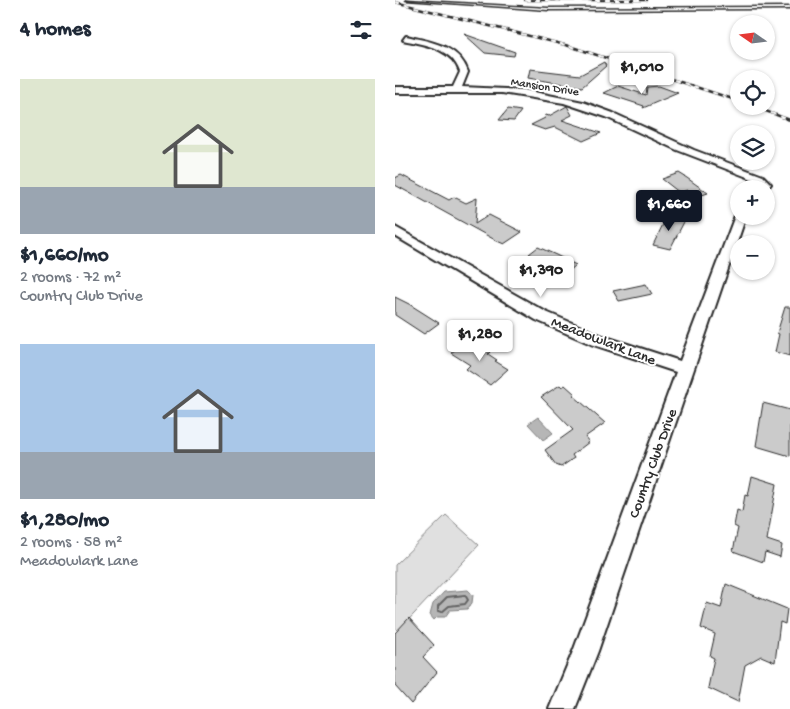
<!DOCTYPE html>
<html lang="en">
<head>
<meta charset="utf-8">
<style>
	:root { --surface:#fff; --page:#f2f2f3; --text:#1f2937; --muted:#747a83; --accent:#111827 }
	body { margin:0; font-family:"Gochi Hand",sans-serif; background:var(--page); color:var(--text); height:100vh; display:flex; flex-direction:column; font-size:19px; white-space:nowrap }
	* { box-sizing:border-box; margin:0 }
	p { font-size:16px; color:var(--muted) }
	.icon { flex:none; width:28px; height:28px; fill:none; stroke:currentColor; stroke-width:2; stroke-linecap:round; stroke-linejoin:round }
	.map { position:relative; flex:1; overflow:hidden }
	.panel { display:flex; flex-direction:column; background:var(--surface); width:395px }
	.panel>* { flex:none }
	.needle { width:32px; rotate:284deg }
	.fabs { position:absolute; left:335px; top:15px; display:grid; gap:10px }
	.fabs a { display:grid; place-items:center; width:45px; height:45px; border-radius:50%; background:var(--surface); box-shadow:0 1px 4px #0004; font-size:25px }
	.price { position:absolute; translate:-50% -42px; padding:0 11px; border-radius:5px; background:#fff; color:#222; font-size:16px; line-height:32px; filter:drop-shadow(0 1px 2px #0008) }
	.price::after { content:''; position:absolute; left:50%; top:30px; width:15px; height:11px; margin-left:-8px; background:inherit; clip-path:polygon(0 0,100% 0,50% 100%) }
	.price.active { background:var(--accent); color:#fff }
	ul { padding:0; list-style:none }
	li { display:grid; align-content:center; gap:10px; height:265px; padding:0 20px }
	li span { display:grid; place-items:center; height:155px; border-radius:0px; color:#555 }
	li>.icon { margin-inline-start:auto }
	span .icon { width:90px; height:90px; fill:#fffc; stroke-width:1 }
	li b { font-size:21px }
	h2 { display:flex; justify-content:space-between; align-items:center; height:60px; padding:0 20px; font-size:21px }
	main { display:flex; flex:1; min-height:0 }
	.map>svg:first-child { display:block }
</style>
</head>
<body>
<main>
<section class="panel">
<h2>4 homes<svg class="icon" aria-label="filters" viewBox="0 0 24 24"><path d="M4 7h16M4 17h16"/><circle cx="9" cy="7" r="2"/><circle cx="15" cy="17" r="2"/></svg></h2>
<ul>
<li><span style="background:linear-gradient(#dfe7d0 70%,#9aa5b1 0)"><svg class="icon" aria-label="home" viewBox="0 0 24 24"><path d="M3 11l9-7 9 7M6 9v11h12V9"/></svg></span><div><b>$1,660/mo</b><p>2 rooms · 72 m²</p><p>Country Club Drive</p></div></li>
<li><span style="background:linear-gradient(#a9c7e8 70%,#9aa5b1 0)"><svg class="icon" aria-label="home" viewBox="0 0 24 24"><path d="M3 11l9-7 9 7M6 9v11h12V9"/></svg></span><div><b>$1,280/mo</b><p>2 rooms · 58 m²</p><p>Meadowlark Lane</p></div></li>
</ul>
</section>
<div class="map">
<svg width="395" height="709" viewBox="0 0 395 709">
	<rect width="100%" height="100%" fill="#fff"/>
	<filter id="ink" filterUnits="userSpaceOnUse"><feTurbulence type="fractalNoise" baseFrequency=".02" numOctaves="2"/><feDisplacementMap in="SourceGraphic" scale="10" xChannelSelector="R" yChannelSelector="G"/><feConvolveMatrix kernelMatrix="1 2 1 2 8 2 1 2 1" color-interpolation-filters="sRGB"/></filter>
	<g filter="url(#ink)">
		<path fill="#e0e0e0" stroke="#868686" d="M 51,515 L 84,545 L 3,631 L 0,628 L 0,565 Z"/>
		<path fill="#b6b6b6" stroke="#7e7e7e" d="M 143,417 L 158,433 L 148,440 L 133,424 Z
			M 73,590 L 78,595 L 77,603 L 72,609 L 55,610 L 50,617 L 42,617 L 39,620 L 35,615 L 38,604 L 49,592 Z"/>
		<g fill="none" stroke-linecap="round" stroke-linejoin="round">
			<path stroke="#636363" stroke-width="2" d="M 70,595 L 73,600 L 70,604 L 54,606 L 47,612 L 43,611 L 43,606 L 52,597 Z"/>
		</g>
		<path fill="#cbcbcb" stroke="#2b2b2b" d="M 69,34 L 120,52 L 119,56 L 90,53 Z
			M 209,62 L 211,66 L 187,87 L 133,78 L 135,69 L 185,75 Z
			M 223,86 L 251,95 L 252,87 L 264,86 L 283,93 L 248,108 L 249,106 L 209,93 Z
			M 172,106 L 177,115 L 167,120 L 206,133 L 188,141 L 160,127 L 150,130 L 136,125 L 150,118 L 151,115 L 154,116 Z
			M 113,109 L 126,111 L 119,121 L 104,120 Z
			M 284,173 L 292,178 L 313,193 L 301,197 L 292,190 L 285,193 L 267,179 Z
			M 6,175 L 54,200 L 59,197 L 71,203 L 82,198 L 80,224 L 94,215 L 127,232 L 109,244 L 102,241 L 0,185 L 0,178 Z
			M 272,216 L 290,220 L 275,249 L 258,245 Z
			M 143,247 L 161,255 L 181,265 L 172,273 L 134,254 Z
			M 251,284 L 257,294 L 224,301 L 218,291 Z
			M 0,297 L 14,304 L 44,323 L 29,334 L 0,315 Z
			M 390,307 L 395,307 L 395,356 L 380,352 L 384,334 L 382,333 Z
			M 71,341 L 95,352 L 93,354 L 102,360 L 100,361 L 113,369 L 95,385 L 71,369 L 75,365 L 56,353 Z
			M 165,385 L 167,387 L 170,385 L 180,394 L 178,395 L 210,423 L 190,437 L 194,442 L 177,455 L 179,458 L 166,467 L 161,465 L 150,450 L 178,430 L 146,397 Z
			M 368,403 L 395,410 L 395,456 L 361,446 Z
			M 357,476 L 382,484 L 372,540 L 387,545 L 385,557 L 370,552 L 368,562 L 338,551 L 343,528 L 339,526 L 342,510 L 347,512 L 350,495 L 353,496 Z
			M 331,584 L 392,609 L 390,624 L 385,622 L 380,662 L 366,656 L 350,665 L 343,702 L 313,688 L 319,658 L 315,656 L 320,634 L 306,628 L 312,603 L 326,608 Z
			M 14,618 L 39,645 L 28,657 L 42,672 L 16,704 L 0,686 L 0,633 Z"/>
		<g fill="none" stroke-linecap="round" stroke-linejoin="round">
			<defs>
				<path id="lane" d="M 11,0 L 153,8 L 395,7 L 395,9 L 153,10 Z"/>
				<path id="street" d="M 11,36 C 36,42 64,45 73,72 L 67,87 L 129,90 L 188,102 L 218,113 L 299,150 L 368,176 L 376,184 L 371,190 L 360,189 L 364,184 L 360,180 L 282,150 L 211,117 L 169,103 L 107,93 L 0,93 L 0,87 L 58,87 L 65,72 C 57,48 30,45 8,40 Z
					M 341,213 L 344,213 L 344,216 L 351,216 L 203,651 L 180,709 L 154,709 L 179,649 L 281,372 L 196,344 L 141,320 L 0,236 L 0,227 L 151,312 L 208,336 L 285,361 Z"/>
			</defs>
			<use href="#lane" stroke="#2b2b2b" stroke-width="3"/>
			<use href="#street" stroke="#2b2b2b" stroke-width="4"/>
			<use href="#lane" fill="#fff" fill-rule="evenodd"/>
			<use href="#street" fill="#fff" fill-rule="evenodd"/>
			<defs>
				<path id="rail" d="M 130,0 L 251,0
					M 0,2 L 174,46 L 344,101
					M 357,106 L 395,120"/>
			</defs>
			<use href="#rail" stroke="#2b2b2b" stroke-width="2.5"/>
			<use href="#rail" stroke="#fff" stroke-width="2" stroke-dasharray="5" stroke-linecap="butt"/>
		</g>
	</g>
	<g text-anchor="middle" stroke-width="4" stroke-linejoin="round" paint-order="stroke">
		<g font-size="12" fill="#2b2b2b" stroke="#fff">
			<text transform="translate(150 86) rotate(9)" y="4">Mansion Drive</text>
		</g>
		<g font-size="15" fill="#2b2b2b" stroke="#fff">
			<text transform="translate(209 340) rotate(21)" y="5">Meadowlark Lane</text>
			<text transform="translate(257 463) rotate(-70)" y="5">Country Club Drive</text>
		</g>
	</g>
</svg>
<div class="fabs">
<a><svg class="needle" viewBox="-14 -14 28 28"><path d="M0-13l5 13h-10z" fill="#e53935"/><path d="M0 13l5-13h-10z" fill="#747a83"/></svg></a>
<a><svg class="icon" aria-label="locate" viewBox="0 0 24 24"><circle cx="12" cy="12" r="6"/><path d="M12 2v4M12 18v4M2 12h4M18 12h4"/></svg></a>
<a><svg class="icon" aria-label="layers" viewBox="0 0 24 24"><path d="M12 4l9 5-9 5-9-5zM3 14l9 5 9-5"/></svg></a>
<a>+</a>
<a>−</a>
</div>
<b class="price" style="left:247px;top:95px">$1,010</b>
<b class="price active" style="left:274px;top:232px">$1,660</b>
<b class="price" style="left:146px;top:298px">$1,390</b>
<b class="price" style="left:85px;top:362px">$1,280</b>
</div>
</main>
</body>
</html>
